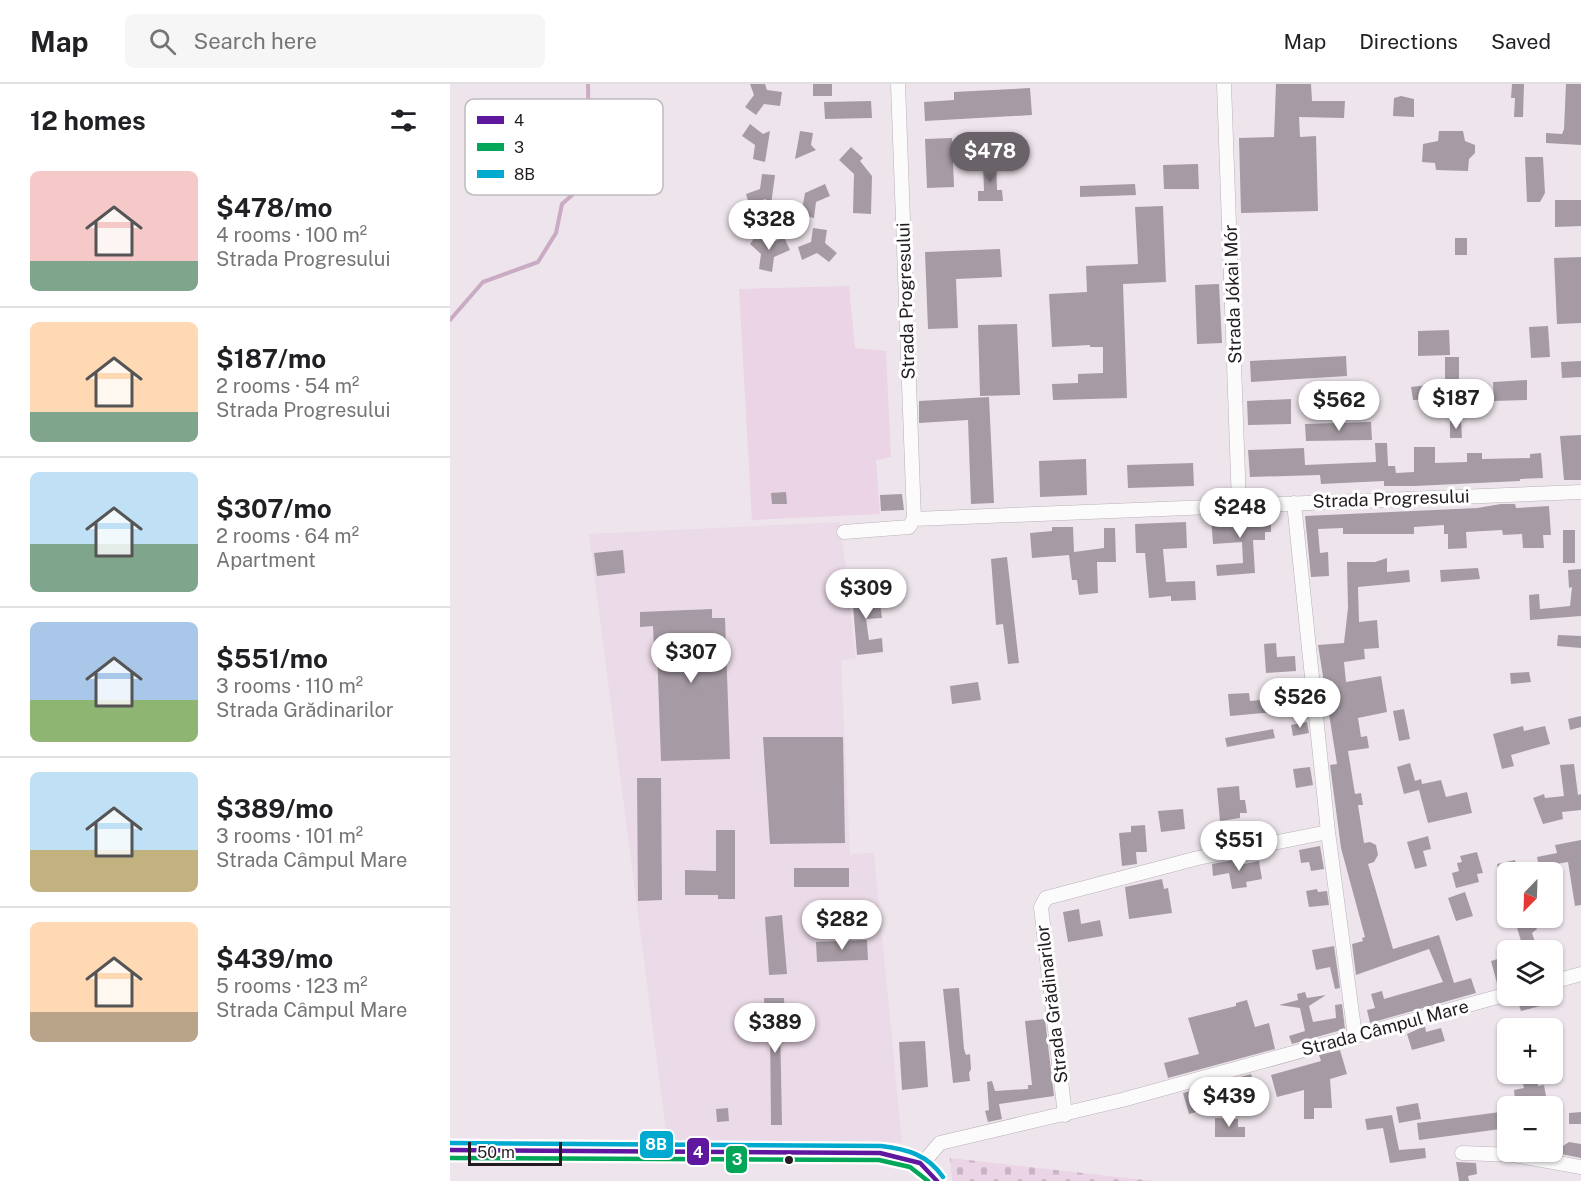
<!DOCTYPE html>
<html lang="en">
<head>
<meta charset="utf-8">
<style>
	:root { --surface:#fff; --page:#f6f6f6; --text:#202124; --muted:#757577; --line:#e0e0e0; --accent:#696268 }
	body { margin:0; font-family:"Public Sans",sans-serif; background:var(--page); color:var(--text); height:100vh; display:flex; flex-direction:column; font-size:22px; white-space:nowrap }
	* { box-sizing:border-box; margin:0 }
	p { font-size:20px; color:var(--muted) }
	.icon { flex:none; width:33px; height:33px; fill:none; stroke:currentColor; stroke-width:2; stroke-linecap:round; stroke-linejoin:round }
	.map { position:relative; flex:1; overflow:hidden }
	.sheet { display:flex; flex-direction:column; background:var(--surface); width:450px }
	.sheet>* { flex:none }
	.needle { width:39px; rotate:203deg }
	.buttons { position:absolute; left:1047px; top:778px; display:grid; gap:12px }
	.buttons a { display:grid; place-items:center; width:66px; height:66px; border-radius:9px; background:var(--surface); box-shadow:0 2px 4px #0004; font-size:30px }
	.scale { position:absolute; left:18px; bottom:15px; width:94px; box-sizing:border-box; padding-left:6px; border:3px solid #221c21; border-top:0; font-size:16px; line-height:21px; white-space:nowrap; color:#221c21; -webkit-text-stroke:4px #fff; paint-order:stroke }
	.price { position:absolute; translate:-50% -51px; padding:0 14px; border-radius:21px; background:#fff; color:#222; font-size:20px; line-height:39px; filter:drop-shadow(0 2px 3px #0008) }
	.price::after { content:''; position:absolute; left:50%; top:36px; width:18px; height:14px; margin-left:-9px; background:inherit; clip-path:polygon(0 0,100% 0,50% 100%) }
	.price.active { background:var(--accent); color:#fff }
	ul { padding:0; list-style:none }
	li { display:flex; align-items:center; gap:18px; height:150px; padding:0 30px }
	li+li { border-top:2px solid var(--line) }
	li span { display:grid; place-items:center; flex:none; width:168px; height:120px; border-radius:9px; color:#555 }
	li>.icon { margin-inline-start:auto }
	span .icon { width:72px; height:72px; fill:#fffc; stroke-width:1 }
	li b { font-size:26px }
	h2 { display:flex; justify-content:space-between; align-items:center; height:72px; padding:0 30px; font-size:26px }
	header { display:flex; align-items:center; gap:36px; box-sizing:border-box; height:84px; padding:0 30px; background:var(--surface); border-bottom:2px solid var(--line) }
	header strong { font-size:28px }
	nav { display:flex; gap:33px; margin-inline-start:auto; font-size:21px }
	.search { width:420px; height:54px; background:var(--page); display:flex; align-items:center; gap:15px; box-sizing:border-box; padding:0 21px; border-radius:9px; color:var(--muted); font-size:22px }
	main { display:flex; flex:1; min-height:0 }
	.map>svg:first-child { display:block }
</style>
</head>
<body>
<header>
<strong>Map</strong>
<div class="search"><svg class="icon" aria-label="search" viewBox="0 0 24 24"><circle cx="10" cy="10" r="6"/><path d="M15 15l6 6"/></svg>Search here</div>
<nav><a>Map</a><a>Directions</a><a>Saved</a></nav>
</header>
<main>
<section class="sheet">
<h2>12 homes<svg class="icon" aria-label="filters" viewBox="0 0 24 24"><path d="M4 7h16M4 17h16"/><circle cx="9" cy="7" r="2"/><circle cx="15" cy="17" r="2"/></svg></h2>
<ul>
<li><span style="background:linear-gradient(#f6c9c9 75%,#7fa58c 0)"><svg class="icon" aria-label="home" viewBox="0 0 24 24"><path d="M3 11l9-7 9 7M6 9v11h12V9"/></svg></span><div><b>$478/mo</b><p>4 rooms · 100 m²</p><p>Strada Progresului</p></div></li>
<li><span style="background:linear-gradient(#ffd9b3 75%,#7fa58c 0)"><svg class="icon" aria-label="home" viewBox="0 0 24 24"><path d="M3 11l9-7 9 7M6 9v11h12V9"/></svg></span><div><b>$187/mo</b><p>2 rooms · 54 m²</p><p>Strada Progresului</p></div></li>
<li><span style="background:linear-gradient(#bfe0f5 60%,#7fa58c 0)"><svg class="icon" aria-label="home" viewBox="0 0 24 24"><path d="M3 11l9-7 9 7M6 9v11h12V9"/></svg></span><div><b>$307/mo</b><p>2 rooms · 64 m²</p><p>Apartment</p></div></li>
<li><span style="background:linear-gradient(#a9c7e8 65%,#8fb573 0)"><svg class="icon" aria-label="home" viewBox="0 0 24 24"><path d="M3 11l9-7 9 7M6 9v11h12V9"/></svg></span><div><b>$551/mo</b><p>3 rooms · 110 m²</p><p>Strada Grădinarilor</p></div></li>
<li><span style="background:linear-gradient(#bfe0f5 65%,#c2b280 0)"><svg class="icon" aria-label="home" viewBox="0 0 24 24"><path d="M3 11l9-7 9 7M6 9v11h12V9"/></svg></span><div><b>$389/mo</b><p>3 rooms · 101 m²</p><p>Strada Câmpul Mare</p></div></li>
<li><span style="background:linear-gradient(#ffd9b3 75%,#b9a48a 0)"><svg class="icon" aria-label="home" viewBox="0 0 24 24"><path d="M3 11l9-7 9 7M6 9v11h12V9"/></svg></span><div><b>$439/mo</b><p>5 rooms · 123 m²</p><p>Strada Câmpul Mare</p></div></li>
</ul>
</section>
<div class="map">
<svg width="1131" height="1097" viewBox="0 0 1131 1097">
	<defs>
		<pattern id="cemetery-stones" width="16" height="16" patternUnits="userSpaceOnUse" patternTransform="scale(1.5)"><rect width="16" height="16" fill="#ead4e5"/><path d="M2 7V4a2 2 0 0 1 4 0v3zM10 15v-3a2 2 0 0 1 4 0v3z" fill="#c8b5c4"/></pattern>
	</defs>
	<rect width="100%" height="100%" fill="#eee5ec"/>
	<path fill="#ebdae7" d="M 390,438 L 406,574 L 391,576 L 400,770 L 424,769 L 452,1058 L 218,1063 L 139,450 Z"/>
	<path fill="#ead4e5" d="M 399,202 L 405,264 L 436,267 L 441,373 L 426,376 L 430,430 L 302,436 L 289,205 Z"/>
	<path fill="url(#cemetery-stones)" d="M 500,1074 L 703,1097 L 502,1097 Z"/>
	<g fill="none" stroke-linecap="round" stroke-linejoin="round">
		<path stroke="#c9abc3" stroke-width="4" d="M 0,236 L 33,198 L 88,178 L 106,149 L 112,120 L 130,104 L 139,78 L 138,0"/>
	</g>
	<path fill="#a69ba4" d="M 300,0 L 315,0 L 317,6 L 332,8 L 330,22 L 314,20 L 306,31 L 295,23 L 304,11 Z
		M 363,0 L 382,0 L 382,12 L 363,12 Z
		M 826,0 L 861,0 L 862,17 L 895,17 L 894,34 L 849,33 L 850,53 L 866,52 L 868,127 L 791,129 L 789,54 L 824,53 Z
		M 1062,0 L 1074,0 L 1073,33 L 1064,33 L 1065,14 L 1061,14 Z
		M 1116,0 L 1131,0 L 1131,61 L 1096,59 L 1096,49 L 1112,50 L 1114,45 Z
		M 580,4 L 582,31 L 475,37 L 474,18 L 504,16 L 504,8 Z
		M 951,12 L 964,15 L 964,33 L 943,32 L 944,14 Z
		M 421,17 L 422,34 L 375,35 L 374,18 Z
		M 300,40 L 313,50 L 320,47 L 315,78 L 303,75 L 305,61 L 292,52 Z
		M 350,47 L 363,49 L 361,61 L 366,66 L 345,75 Z
		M 989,47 L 1013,47 L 1015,57 L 1025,61 L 1025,69 L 1019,75 L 1018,87 L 986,86 L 985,79 L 972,78 L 973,60 L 988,57 Z
		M 502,54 L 504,103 L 477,104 L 475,55 Z
		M 401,63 L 413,74 L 410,77 L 422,92 L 421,130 L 403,129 L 404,90 L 389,76 Z
		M 1075,73 L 1093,73 L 1095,109 L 1090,118 L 1077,118 Z
		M 533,75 L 546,75 L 547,106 L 552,106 L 553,117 L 528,117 L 528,107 L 534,107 Z
		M 748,80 L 749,105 L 714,105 L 713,81 Z
		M 312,90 L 325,91 L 321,121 L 315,115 L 300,123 L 296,110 L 310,105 Z
		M 375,100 L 380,112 L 366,118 L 364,134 L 351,131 L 355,109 Z
		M 685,100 L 686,111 L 630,113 L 630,102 Z
		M 1105,116 L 1131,116 L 1131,142 L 1105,143 Z
		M 713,122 L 716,198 L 673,200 L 677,314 L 603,316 L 602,300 L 628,299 L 628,290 L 653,289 L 653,263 L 640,263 L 640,261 L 602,263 L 599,210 L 637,208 L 636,182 L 688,180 L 685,123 Z
		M 363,144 L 377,146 L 375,159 L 387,169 L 379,178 L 367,169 L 352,176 L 348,163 L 361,158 Z
		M 308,149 L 321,159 L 334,153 L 340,166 L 324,173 L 322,188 L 309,185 L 311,170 L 300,160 Z
		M 1005,154 L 1017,154 L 1017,171 L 1005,171 Z
		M 550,165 L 552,193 L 506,195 L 508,244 L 478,245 L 475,168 Z
		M 1131,173 L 1131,239 L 1107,240 L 1104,174 Z
		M 769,200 L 772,259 L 747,260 L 745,201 Z
		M 567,240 L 570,311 L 530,312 L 528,241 Z
		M 1098,242 L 1100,273 L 1081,274 L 1079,243 Z
		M 999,246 L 1000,271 L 968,272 L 968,247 Z
		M 896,272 L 897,292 L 801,298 L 800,277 Z
		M 995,273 L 1009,273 L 1009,297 L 995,297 Z
		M 1131,277 L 1131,293 L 1112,294 L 1111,278 Z
		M 1077,296 L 1077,316 L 1044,317 L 1043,298 Z
		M 987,300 L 988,315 L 963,316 L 961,303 Z
		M 539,313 L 544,419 L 521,420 L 518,336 L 469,339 L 469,317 Z
		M 841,315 L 841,340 L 798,341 L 797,317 Z
		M 1000,337 L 1011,337 L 1012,354 L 1000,354 Z
		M 921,338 L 922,356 L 856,357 L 855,340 Z
		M 1131,351 L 1131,396 L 1114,396 L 1110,352 Z
		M 925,359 L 937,359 L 938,382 L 945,382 L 946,389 L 964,388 L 964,363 L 985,363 L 985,379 L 1017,378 L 1017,369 L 1032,369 L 1032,375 L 1080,374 L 1080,370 L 1091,369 L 1093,394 L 1070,395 L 1070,397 L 965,402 L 934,402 L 934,397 L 871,400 L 870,391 L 800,393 L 798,366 L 854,364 L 855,381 L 926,378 Z
		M 636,375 L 637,411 L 590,413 L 589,377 Z
		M 743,379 L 744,402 L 678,404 L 677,381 Z
		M 336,408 L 337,420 L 322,420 L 321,409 Z
		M 452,410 L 454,426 L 431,427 L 430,411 Z
		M 1051,420 L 1065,420 L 1066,424 L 1099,422 L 1101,451 L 1093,451 L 1094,464 L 1073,464 L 1072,450 L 1053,451 L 1052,446 L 1016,448 L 1017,464 L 998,465 L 998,450 L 994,450 L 994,441 L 964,443 L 964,450 L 893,450 L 893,444 L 868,445 L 870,469 L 878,468 L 879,492 L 861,493 L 855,432 L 1027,424 Z
		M 787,431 L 821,432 L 821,448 L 815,448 L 815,456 L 803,456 L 805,489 L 767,492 L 766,481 L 793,479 L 792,458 L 763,460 L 761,433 Z
		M 736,438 L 737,464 L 713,465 L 716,498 L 745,497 L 746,516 L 721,517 L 721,512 L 699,514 L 695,469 L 686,469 L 685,440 Z
		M 602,443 L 623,443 L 624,468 L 654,464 L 654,444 L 665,444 L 666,478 L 647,478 L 648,509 L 629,511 L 627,496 L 622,496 L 619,471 L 582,474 L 580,449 L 602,447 Z
		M 1113,446 L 1125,446 L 1125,479 L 1113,479 Z
		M 173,466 L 175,489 L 147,492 L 144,469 Z
		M 557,473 L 569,579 L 558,580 L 553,540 L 546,541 L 541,475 Z
		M 937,474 L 937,488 L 959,486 L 960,498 L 908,503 L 909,538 L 927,536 L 929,564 L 914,565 L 915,575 L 894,578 L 896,598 L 931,592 L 937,628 L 908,634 L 911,653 L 917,652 L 919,664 L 898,667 L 905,710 L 911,709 L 913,721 L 908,721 L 914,759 L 920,758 L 926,761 L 928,771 L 924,778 L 918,780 L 943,865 L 989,851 L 1004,899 L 1021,894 L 1026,909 L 920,939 L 917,926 L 925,924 L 921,910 L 932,907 L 934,915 L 993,898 L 979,865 L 906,891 L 902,860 L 913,857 L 912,854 L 915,853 L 891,764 L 880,681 L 887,680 L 868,561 L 894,559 L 898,524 L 897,478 L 925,478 Z
		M 1028,484 L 1030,495 L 991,498 L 990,486 Z
		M 1131,485 L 1131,532 L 1080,536 L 1079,511 L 1089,510 L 1090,525 L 1120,522 L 1122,503 L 1119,504 L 1118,486 Z
		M 422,502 L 423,511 L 429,511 L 432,534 L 416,535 L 419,556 L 432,554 L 433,568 L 407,571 L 402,509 L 408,508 L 407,503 Z
		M 262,525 L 262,534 L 275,534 L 280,675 L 211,677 L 207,565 L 204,565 L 203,542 L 190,543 L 190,528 Z
		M 1108,551 L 1131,552 L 1131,564 L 1107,562 Z
		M 826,559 L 827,573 L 845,572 L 846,587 L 816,589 L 814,560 Z
		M 1079,588 L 1081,598 L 1061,600 L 1060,589 Z
		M 528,598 L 531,616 L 502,620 L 500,602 Z
		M 854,605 L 856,625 L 780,632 L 778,610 L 799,609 L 800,617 L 830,614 L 830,607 Z
		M 954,625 L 960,655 L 949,657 L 943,627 Z
		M 1131,632 L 1131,643 L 1120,646 L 1118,635 Z
		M 857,638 L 859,649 L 843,652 L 841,641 Z
		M 1073,642 L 1074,647 L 1095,642 L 1100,660 L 1061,671 L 1064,682 L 1052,685 L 1043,650 Z
		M 823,645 L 825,654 L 777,663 L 775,654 Z
		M 313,653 L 393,653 L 395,759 L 320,760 Z
		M 960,679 L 965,697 L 971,695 L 972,700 L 991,696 L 996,713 L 1017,708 L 1022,729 L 978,739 L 969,706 L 954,710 L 947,683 Z
		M 1124,680 L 1128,711 L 1131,710 L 1131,726 L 1112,728 L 1113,735 L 1093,740 L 1083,714 L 1094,710 L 1095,714 L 1114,712 L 1110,681 Z
		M 860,683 L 863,701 L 846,704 L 843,685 Z
		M 187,694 L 211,694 L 212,816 L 188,817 Z
		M 789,702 L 790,716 L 795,716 L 797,729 L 790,729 L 790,734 L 770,737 L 767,704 Z
		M 733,725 L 735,745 L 711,748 L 708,727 Z
		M 695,741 L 697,768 L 686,768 L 687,780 L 672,782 L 669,749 L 681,748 L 681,742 Z
		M 266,746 L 285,746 L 285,815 L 268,815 L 268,811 L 235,811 L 235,786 L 266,787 Z
		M 978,752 L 981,765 L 973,767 L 977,782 L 965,785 L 957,758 Z
		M 1131,756 L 1131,821 L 1125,822 L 1118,778 L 1089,783 L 1087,773 L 1107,769 L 1105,761 Z
		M 870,762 L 874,785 L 861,787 L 859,778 L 851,779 L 849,766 Z
		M 1027,768 L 1033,789 L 1027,790 L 1029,798 L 1006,804 L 1002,789 L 1009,787 L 1007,779 L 1012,778 L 1010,772 Z
		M 794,774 L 794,780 L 809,777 L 812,795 L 796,798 L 797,803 L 782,805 L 779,789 L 763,792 L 762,780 Z
		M 1065,776 L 1068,789 L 1049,789 L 1047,780 Z
		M 344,784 L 399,784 L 399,803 L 344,803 Z
		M 712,795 L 714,805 L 718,804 L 722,829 L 679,835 L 675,803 Z
		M 867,805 L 868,808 L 877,807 L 879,821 L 859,823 L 856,807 Z
		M 1015,808 L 1023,832 L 1006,837 L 998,814 Z
		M 629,825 L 631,840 L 650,836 L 653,852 L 618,858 L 613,828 Z
		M 332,831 L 337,890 L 319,891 L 315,833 Z
		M 1079,834 L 1087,845 L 1082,849 L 1088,867 L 1074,867 L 1065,837 Z
		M 417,856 L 418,876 L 367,878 L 366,858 Z
		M 884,862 L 890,904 L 885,905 L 880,883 L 866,886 L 862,866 Z
		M 1058,872 L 1058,901 L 1048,903 L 1041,877 Z
		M 509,904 L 514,965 L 516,971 L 520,970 L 521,985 L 519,989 L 520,997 L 503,999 L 493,905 Z
		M 855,908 L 857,914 L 876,911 L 859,922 L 863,938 L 886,934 L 885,921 L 892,920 L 895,945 L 842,960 L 839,952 L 855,947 L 850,924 L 829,921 L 848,916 L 847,910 Z
		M 1078,912 L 1091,912 L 1094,921 L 1071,927 L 1067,915 Z
		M 314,914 L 334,914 L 335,939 L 330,939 L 332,1041 L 321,1041 L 320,939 L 315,939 Z
		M 797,916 L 805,943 L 819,939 L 825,965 L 718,994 L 714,979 L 749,970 L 738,934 L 786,922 L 786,919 Z
		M 595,935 L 604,1012 L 549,1020 L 552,1035 L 538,1038 L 535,1027 L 539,1026 L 537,998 L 542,997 L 545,1007 L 578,1005 L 578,1001 L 582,1001 L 575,937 Z
		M 975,942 L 976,948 L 991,944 L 995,957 L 962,966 L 957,950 Z
		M 475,957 L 478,1003 L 452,1006 L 449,958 Z
		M 890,966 L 897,990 L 880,995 L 882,1024 L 864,1024 L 864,1035 L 854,1035 L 854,1006 L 827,1013 L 821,991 L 871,977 L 869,971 Z
		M 801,990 L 807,1011 L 782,1018 L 776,997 Z
		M 1071,990 L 1086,990 L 1088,1002 L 1094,1001 L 1096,1012 L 1081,1015 L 1082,1023 L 1066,1023 L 1064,1006 L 1074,1004 Z
		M 751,1004 L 757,1025 L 739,1030 L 733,1009 Z
		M 968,1019 L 971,1035 L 949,1039 L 946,1023 Z
		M 278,1024 L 279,1037 L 267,1038 L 266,1025 Z
		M 1058,1027 L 1058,1044 L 969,1056 L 967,1039 Z
		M 1131,1028 L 1131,1040 L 1119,1040 L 1119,1029 Z
		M 942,1031 L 949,1066 L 975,1064 L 976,1074 L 940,1079 L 933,1044 L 917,1046 L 915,1035 Z
		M 765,1034 L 788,1035 L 788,1043 L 795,1043 L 795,1053 L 765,1053 Z
		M 1119,1058 L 1131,1060 L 1131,1074 L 1106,1069 L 1107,1060 L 1113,1062 Z
		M 1006,1078 L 1026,1079 L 1027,1090 L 1018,1092 L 1019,1097 L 1009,1097 Z"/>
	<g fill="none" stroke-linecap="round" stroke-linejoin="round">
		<defs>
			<path id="street" d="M 774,0 L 789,420
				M 844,419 L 878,748 L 905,952
				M 464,435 L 1131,408
				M 394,448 L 459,443 L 464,435 L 448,0
				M 1102,898 L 1131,890
				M 615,1031 L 591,823 L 596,814 L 748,774 L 878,748
				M 0,1066 L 430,1069 C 454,1072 474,1075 487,1097
				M 1012,1069 L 1064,1071 L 1131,1083
				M 472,1080 L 490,1059 L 672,1016 L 1058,910"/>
		</defs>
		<use href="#street" stroke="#b8b1b7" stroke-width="15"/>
		<use href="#street" stroke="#fcfbfc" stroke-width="14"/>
		<defs>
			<path id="bus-1" d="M 0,1066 L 430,1069 L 470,1079 L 487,1097"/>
			<path id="bus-2" d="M 0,1074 L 429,1076 L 460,1083 L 478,1097"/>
			<path id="bus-3" d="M 0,1059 L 431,1062 C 457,1065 478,1071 493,1093"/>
		</defs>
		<use href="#bus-1" stroke="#fff" stroke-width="9"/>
		<use href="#bus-2" stroke="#fff" stroke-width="9"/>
		<use href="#bus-3" stroke="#fff" stroke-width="9"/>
		<use href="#bus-1" stroke="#6017a0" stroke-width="4.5"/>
		<use href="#bus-2" stroke="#01a659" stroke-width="4.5"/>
		<use href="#bus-3" stroke="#00a9ce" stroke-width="4.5"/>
	</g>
	<circle fill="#221c21" stroke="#fff" stroke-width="2" cx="339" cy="1076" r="5"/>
	<g text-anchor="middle" stroke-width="6" stroke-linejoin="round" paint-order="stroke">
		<g font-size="18" fill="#221c21" stroke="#fff">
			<text transform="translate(783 210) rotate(-92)" y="6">Strada Jókai Mór</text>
			<text transform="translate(456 217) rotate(-92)" y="6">Strada Progresului</text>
			<text transform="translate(941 415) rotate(-2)" y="6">Strada Progresului</text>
			<text transform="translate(602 920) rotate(-97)" y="6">Strada Grădinarilor</text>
			<text transform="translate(935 944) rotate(-15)" y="6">Strada Câmpul Mare</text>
		</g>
	</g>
	<rect x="15" y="15" width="198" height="96" rx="9" fill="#fff" stroke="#bdbbbc" stroke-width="1.5"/>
	<rect x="27" y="32" width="27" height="8" fill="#6017a0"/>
	<rect x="27" y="59" width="27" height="8" fill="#01a659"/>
	<rect x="27" y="86" width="27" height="8" fill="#00a9ce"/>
	<g font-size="16" fill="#221c21">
		<text x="64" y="42">4</text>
		<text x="64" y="69">3</text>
		<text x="64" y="96">8B</text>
	</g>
	<g stroke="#fff" stroke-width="2">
		<rect x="189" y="1046" width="35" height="29" rx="6" fill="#00a9ce"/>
		<rect x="236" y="1053" width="24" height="29" rx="6" fill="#6017a0"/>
		<rect x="275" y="1061" width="23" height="29" rx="6" fill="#01a659"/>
	</g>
	<g font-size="16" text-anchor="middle" font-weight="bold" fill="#fff">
		<text x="206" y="1066">8B</text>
		<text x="248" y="1074">4</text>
		<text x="287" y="1081">3</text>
	</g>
</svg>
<div class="buttons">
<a><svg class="needle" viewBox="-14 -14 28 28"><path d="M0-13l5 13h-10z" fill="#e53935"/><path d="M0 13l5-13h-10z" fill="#757577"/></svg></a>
<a><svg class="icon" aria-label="layers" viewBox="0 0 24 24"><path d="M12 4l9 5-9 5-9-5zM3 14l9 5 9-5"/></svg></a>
<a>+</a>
<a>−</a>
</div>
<div class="scale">50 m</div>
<b class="price active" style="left:540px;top:99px">$478</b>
<b class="price" style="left:319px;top:167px">$328</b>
<b class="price" style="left:1006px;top:346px">$187</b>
<b class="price" style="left:889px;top:348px">$562</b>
<b class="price" style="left:790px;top:455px">$248</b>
<b class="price" style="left:416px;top:536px">$309</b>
<b class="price" style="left:241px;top:600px">$307</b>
<b class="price" style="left:850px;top:645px">$526</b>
<b class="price" style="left:789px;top:788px">$551</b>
<b class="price" style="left:392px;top:867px">$282</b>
<b class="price" style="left:325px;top:970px">$389</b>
<b class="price" style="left:779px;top:1044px">$439</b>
</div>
</main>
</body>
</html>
